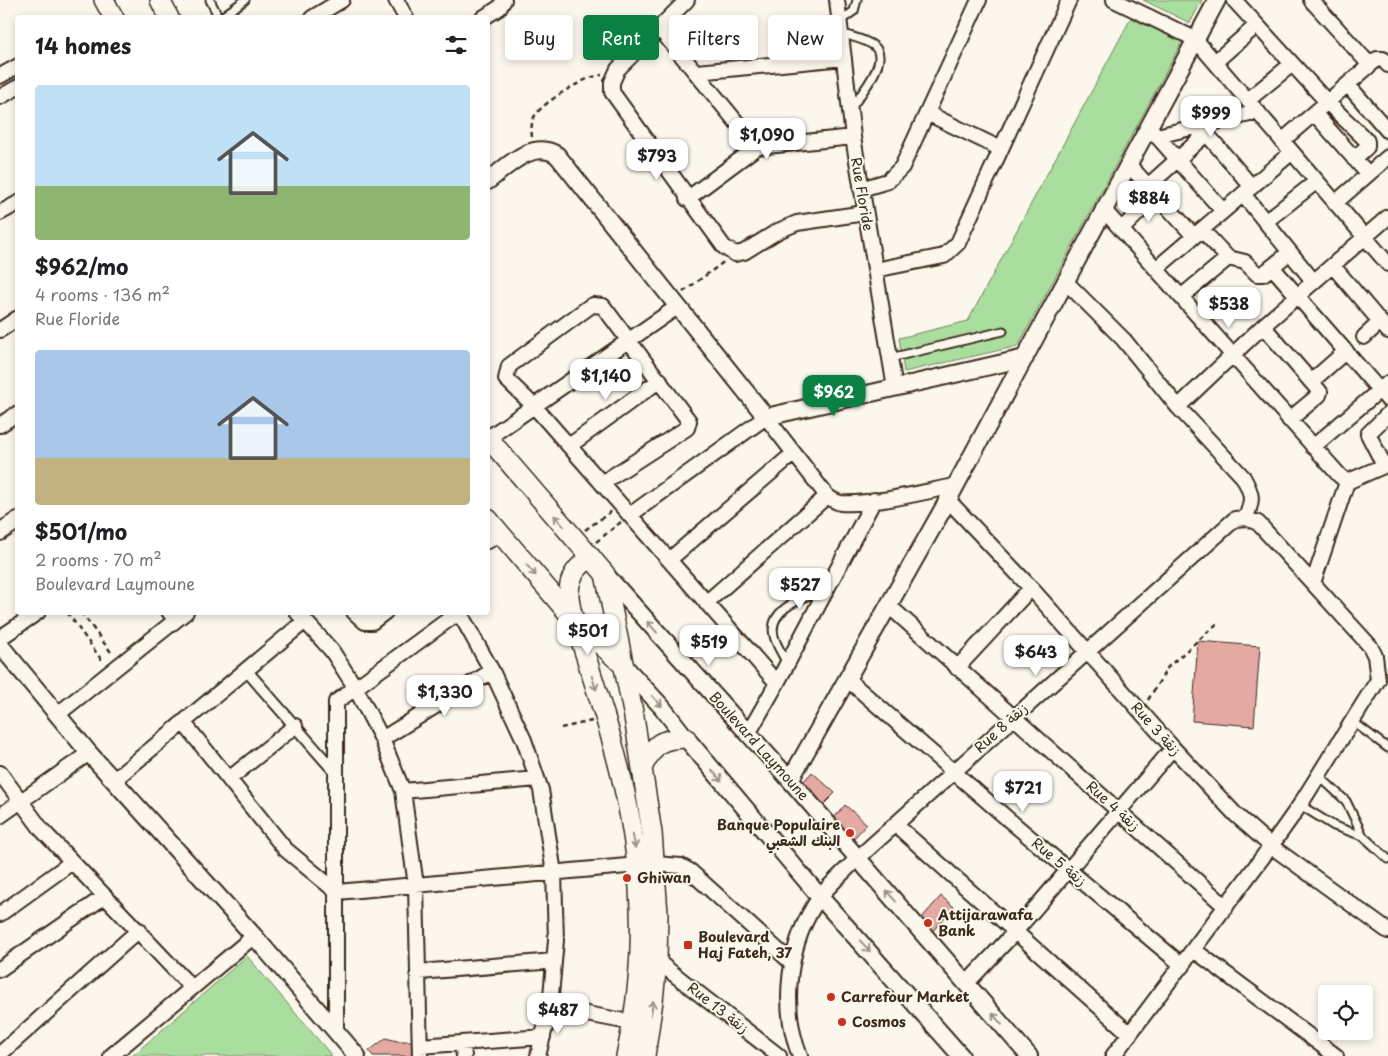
<!DOCTYPE html>
<html lang="en">
<head>
<meta charset="utf-8">
<style>
	:root { --surface:#fff; --page:#f6f6f6; --text:#202124; --muted:#757577; --accent:#0b8043 }
	body { margin:0; font-family:"Playpen Sans","Playpen Sans Arabic",sans-serif; background:var(--page); color:var(--text); height:100vh; display:flex; flex-direction:column; font-size:19px; white-space:nowrap }
	* { box-sizing:border-box; margin:0 }
	p { font-size:16px; color:var(--muted) }
	.icon { flex:none; width:28px; height:28px; fill:none; stroke:currentColor; stroke-width:2; stroke-linecap:round; stroke-linejoin:round }
	.map { position:relative; flex:1; overflow:hidden }
	.sheet { position:absolute; left:15px; top:15px; width:475px; height:600px; display:flex; flex-direction:column; background:var(--surface); border-radius:5px; box-shadow:0 2px 8px #0003 }
	.sheet>* { flex:none }
	.banner { position:absolute; left:505px; top:15px; width:475px; height:45px; display:flex; gap:10px }
	.buttons { position:absolute; left:1318px; top:985px; display:grid; gap:10px }
	.buttons a { display:grid; place-items:center; width:55px; height:55px; border-radius:5px; background:var(--surface); box-shadow:0 2px 8px #0003; font-size:25px }
	.price { position:absolute; translate:-50% -42px; padding:0 11px; border-radius:10px; background:#fff; color:#222; font-size:16px; line-height:32px; filter:drop-shadow(0 1px 2px #0008) }
	.price::after { content:''; position:absolute; left:50%; top:30px; width:15px; height:11px; margin-left:-8px; background:inherit; clip-path:polygon(0 0,100% 0,50% 100%) }
	.price.current { background:var(--accent); color:#fff }
	ul { padding:0; list-style:none }
	li { display:grid; align-content:center; gap:10px; height:265px; padding:0 20px }
	li span { display:grid; place-items:center; height:155px; border-radius:5px; color:#555 }
	li>.icon { margin-inline-start:auto }
	span .icon { width:90px; height:90px; fill:#fffc; stroke-width:1 }
	li b { font-size:21px }
	h2 { display:flex; justify-content:space-between; align-items:center; height:60px; padding:0 20px; font-size:21px }
	.chip { padding:0 18px; border-radius:5px; background:var(--surface); box-shadow:0 2px 8px #0003; font-size:18px; line-height:45px }
	.chip.current { background:var(--accent); color:#fff }
	.map>svg:first-child { display:block }
</style>
</head>
<body>
<div class="map">
<svg width="1388" height="1056" viewBox="0 0 1388 1056">
	<rect width="100%" height="100%" fill="#fbf7ec"/>
	<filter id="ink" filterUnits="userSpaceOnUse"><feTurbulence type="fractalNoise" baseFrequency=".02" numOctaves="2"/><feDisplacementMap in="SourceGraphic" scale="10" xChannelSelector="R" yChannelSelector="G"/><feConvolveMatrix kernelMatrix="1 2 1 2 8 2 1 2 1" color-interpolation-filters="sRGB"/></filter>
	<g filter="url(#ink)">
		<path fill="#aade9f" stroke="#72845e" d="M 1143,0 L 1202,0 L 1190,23 Z
			M 1131,18 L 1182,42 L 1018,346 L 904,372 L 899,338 L 968,321 Z
			M 247,956 L 332,1056 L 132,1056 Z"/>
		<path fill="#e4a9a2" stroke="#3b2a1e" d="M 1198,641 L 1260,646 L 1254,726 L 1192,721 Z
			M 812,772 L 835,793 L 823,805 L 821,803 L 819,805 L 802,783 Z
			M 845,805 L 867,824 L 853,839 L 837,829 L 841,824 L 834,818 Z
			M 941,896 L 954,907 L 932,932 L 920,920 Z
			M 386,1038 L 397,1041 L 412,1041 L 413,1056 L 373,1056 L 369,1051 Z"/>
		<g fill="none" stroke-linecap="round" stroke-linejoin="round">
			<defs>
				<path id="service" d="M 210,0 L 216,12 L 215,18
					M 220,18 L 245,0
					M 840,21 L 854,11 L 857,0
					M 841,33 C 851,37 865,39 874,46 C 891,60 860,95 851,108
					M 890,358 L 1003,331
					M 787,664 C 783,655 776,645 774,636 C 767,608 806,597 826,588
					M 1352,721 L 1388,748
					M 1318,775 L 1346,801 L 1363,836 L 1388,859
					M 1300,805 L 1334,826 L 1363,836"/>
				<path id="pedestrian" d="M 167,612 L 174,622
					M 246,670 L 335,772"/>
				<path id="minor" d="M 396,0 L 406,18
					M 687,0 L 618,69 L 612,82 L 612,92 L 724,247 L 735,254 L 744,252 L 778,231 L 797,223 L 865,213
					M 837,0 L 853,137 L 895,388
					M 1114,0 L 1195,39 L 1388,264
					M 1234,0 L 1328,103 L 1367,141 L 1367,147 L 1354,159
					M 1311,0 L 1370,65
					M 312,18 L 342,0
					M 483,18 L 499,8 L 504,0
					M 659,28 L 757,147
					M 1215,62 L 1257,25
					M 697,72 L 844,58
					M 0,76 L 18,66
					M 1348,85 L 1388,131
					M 0,97 L 18,87
					M 1248,100 L 1292,64
					M 927,113 L 1001,149
					M 1315,114 L 1368,174
					M 1200,126 L 1252,187
					M 1149,127 L 1223,211
					M 1157,136 L 1258,112
					M 1282,141 L 1377,59 L 1383,59 L 1388,65
					M 1128,164 L 1194,236
					M 1148,186 L 1207,133
					M 861,189 L 888,181 L 902,167 L 979,0
					M 1243,194 L 1314,282
					M 687,199 L 757,147 L 853,137
					M 1335,203 L 1388,157
					M 1103,209 L 1339,475 L 1347,482 L 1388,464
					M 0,213 L 18,203
					M 1265,222 L 1317,181
					M 1121,230 L 1156,195
					M 1228,258 L 1245,262 L 1257,274 L 1263,274 L 1289,253
					M 1333,266 L 1388,331
					M 1273,268 L 1388,400
					M 1156,269 L 1292,152
					M 875,270 L 944,256 L 958,243 L 1069,0
					M 1065,281 L 1124,340 L 1178,407 L 1243,477 C 1253,495 1253,499 1246,518
					M 1181,297 L 1228,258 L 1202,230
					M 1263,326 L 1320,392 L 1319,395 L 1289,420
					M 0,330 L 18,318
					M 1364,337 L 1379,323
					M 1312,381 L 1346,351
					M 1178,407 L 1263,326 L 1388,217
					M 0,425 L 18,413
					M 488,438 L 677,307
					M 569,446 L 660,380
					M 1313,447 L 1388,383
					M 1384,465 L 1368,434 L 1388,414
					M 602,483 L 687,428 L 689,421 L 603,306 L 593,305 L 589,307 L 509,366 L 506,379 L 534,406 L 777,683
					M 948,500 L 1031,588 L 1173,748 L 1236,815 L 1271,846 L 1388,931
					M 630,515 L 766,417 L 827,496 C 831,499 835,502 841,503 C 873,505 922,492 955,486
					M 488,541 L 499,533
					M 669,560 L 794,453
					M 1313,583 L 1347,482
					M 706,603 L 827,496
					M 888,605 L 1226,907
					M 297,612 L 332,651 L 355,687 L 382,739 L 403,791 L 416,886 L 420,1056
					M 354,612 L 365,622 L 372,622 L 385,612
					M 0,638 L 38,612
					M 957,668 L 1031,588
					M 847,679 L 1009,820 L 1183,966
					M 58,714 L 186,612
					M 183,722 L 285,849 L 337,892 L 638,865
					M 748,734 L 777,683 L 874,500
					M 382,739 L 492,671
					M 0,773 L 42,830 L 191,987
					M 229,779 L 295,726
					M 114,780 L 305,621
					M 403,791 L 537,779
					M 0,816 L 89,753
					M 896,825 L 1130,1034
					M 655,864 L 681,866 L 690,871 L 792,963
					M 0,914 L 72,862
					M 1194,950 L 1336,1056
					M 657,961 L 779,1056
					M 0,969 L 105,896
					M 419,972 L 554,961
					M 966,984 L 1014,933 L 1173,748
					M 550,1007 L 634,1023
					M 336,1032 L 336,702 L 452,617 L 459,616 L 463,619 L 492,671 L 524,740 L 541,790 L 554,873 L 556,940 L 550,1007 L 538,1056
					M 462,1043 L 464,1056
					M 420,1046 L 543,1037
					M 0,1054 L 139,930
					M 111,1056 L 254,936
					M 800,1056 C 780,1006 788,941 820,897 C 831,883 846,870 858,858 L 1235,519 L 1246,518 L 1258,523 L 1370,646 L 1375,656 L 1378,680 L 1300,805 L 1271,846 L 1113,1056"/>
				<path id="tertiary" d="M 488,181 C 507,167 532,139 557,155 L 766,417 L 1025,358
					M 0,532 L 18,520
					M 605,574 L 790,780 L 1029,1056
					M 0,645 L 89,753 L 254,936 L 357,1056
					M 624,666 L 662,707 L 686,738 L 820,897 L 961,1056
					M 790,780 L 948,500 L 1217,0"/>
				<path id="secondary" d="M 104,0 L 114,18
					M 160,0 L 169,18
					M 488,438 L 605,574 L 634,717 L 652,833 L 658,913 L 657,961 L 653,1001 L 645,1056
					M 488,519 L 574,620 L 624,666
					M 591,557 C 577,567 569,576 569,594 C 569,610 576,626 581,641 C 589,667 597,692 605,717 C 640,831 653,938 626,1056
					M 643,766 C 655,743 660,739 686,738"/>
			</defs>
			<use href="#service" stroke="#3b2a1e" stroke-width="11"/>
			<use href="#pedestrian" stroke="#3b2a1e" stroke-width="14"/>
			<use href="#minor" stroke="#3b2a1e" stroke-width="18"/>
			<use href="#tertiary" stroke="#3b2a1e" stroke-width="20"/>
			<use href="#secondary" stroke="#3b2a1e" stroke-width="22"/>
			<path stroke="#3b2a1e" stroke-width="2.5" stroke-dasharray="5 4" stroke-linecap="butt" d="M 532,137 C 531,129 531,121 536,114 C 544,102 587,75 602,75
				M 683,292 L 725,261
				M 585,530 L 612,511
				M 596,542 L 621,522
				M 67,612 L 103,662
				M 81,612 L 113,655
				M 1148,700 L 1168,667 L 1220,621
				M 561,728 L 592,721"/>
			<use href="#service" stroke="#fbf7ec" stroke-width="7"/>
			<use href="#pedestrian" stroke="#fbf7ec" stroke-width="10"/>
			<use href="#minor" stroke="#fbf7ec" stroke-width="14"/>
			<use href="#tertiary" stroke="#fbf7ec" stroke-width="16"/>
			<use href="#secondary" stroke="#fbf7ec" stroke-width="19"/>
		</g>
		<defs><path id="oneway-shaft" d="M-6 0H5M1.5-3L5.5 0L1.5 3" fill="none" stroke-width="1.6" stroke-linecap="round" stroke-linejoin="round" transform="scale(1.25)"/></defs>
		<g stroke="#9b9085">
			<use href="#oneway-shaft" transform="translate(559 521) rotate(-131)"/>
			<use href="#oneway-shaft" transform="translate(531 570) rotate(49)"/>
			<use href="#oneway-shaft" transform="translate(652 627) rotate(-132)"/>
			<use href="#oneway-shaft" transform="translate(594 683) rotate(72)"/>
			<use href="#oneway-shaft" transform="translate(657 701) rotate(47)"/>
			<use href="#oneway-shaft" transform="translate(717 776) rotate(50)"/>
			<use href="#oneway-shaft" transform="translate(634 841) rotate(80)"/>
			<use href="#oneway-shaft" transform="translate(891 896) rotate(-131)"/>
			<use href="#oneway-shaft" transform="translate(865 946) rotate(48)"/>
			<use href="#oneway-shaft" transform="translate(652 1008) rotate(-81)"/>
			<use href="#oneway-shaft" transform="translate(997 1019) rotate(-131)"/>
		</g>
	</g>
	<g fill="#c8321e" stroke="#fbf7ec" stroke-width="2">
		<circle cx="850" cy="833" r="5"/>
		<circle cx="627" cy="878" r="5"/>
		<circle cx="928" cy="923" r="5"/>
		<rect x="683" y="940" width="10" height="10" rx="2.5"/>
		<circle cx="831" cy="997" r="5"/>
		<circle cx="842" cy="1022" r="5"/>
	</g>
	<g text-anchor="middle" stroke-width="4" stroke-linejoin="round" paint-order="stroke">
		<g font-size="14" fill="#3b2a1e" stroke="#fbf7ec">
			<text transform="translate(862 194) rotate(80)" y="5">Rue Floride</text>
			<text transform="translate(1001 728) rotate(-42)" y="5">Rue 8 زنقة</text>
			<text transform="translate(1156 729) rotate(48)" y="5">Rue 3 زنقة</text>
			<text transform="translate(759 746) rotate(48)" y="5">Boulevard Laymoune</text>
			<text transform="translate(1113 806) rotate(42)" y="5">Rue 4 زنقة</text>
			<text transform="translate(1059 862) rotate(40)" y="5">Rue 5 زنقة</text>
			<text transform="translate(718 1008) rotate(38)" y="5">Rue 13 زنقة</text>
		</g>
		<g font-size="14" font-weight="bold" fill="#3b2a1e" stroke="#fbf7ec" text-anchor="start">
			<text x="840" y="830" text-anchor="end">Banque Populaire<tspan x="840" dy="16">البنك الشعبي</tspan></text>
			<text x="637" y="883">Ghiwan</text>
			<text x="938" y="920">Attijarawafa<tspan x="938" dy="16">Bank</tspan></text>
			<text x="698" y="942">Boulevard<tspan x="698" dy="16">Haj Fateh, 37</tspan></text>
			<text x="841" y="1002">Carrefour Market</text>
			<text x="852" y="1027">Cosmos</text>
		</g>
	</g>
</svg>
<div class="buttons">
<a><svg class="icon" aria-label="locate" viewBox="0 0 24 24"><circle cx="12" cy="12" r="6"/><path d="M12 2v4M12 18v4M2 12h4M18 12h4"/></svg></a>
</div>
<b class="price" style="left:1211px;top:138px">$999</b>
<b class="price" style="left:767px;top:160px">$1,090</b>
<b class="price" style="left:657px;top:181px">$793</b>
<b class="price" style="left:1149px;top:223px">$884</b>
<b class="price" style="left:1229px;top:329px">$538</b>
<b class="price" style="left:606px;top:401px">$1,140</b>
<b class="price current" style="left:834px;top:417px">$962</b>
<b class="price" style="left:800px;top:610px">$527</b>
<b class="price" style="left:588px;top:656px">$501</b>
<b class="price" style="left:709px;top:667px">$519</b>
<b class="price" style="left:1036px;top:677px">$643</b>
<b class="price" style="left:445px;top:717px">$1,330</b>
<b class="price" style="left:1023px;top:813px">$721</b>
<b class="price" style="left:558px;top:1035px">$487</b>
<div class="banner">
<a class="chip">Buy</a>
<a class="chip current">Rent</a>
<a class="chip">Filters</a>
<a class="chip">New</a>
</div>
<section class="sheet">
<h2>14 homes<svg class="icon" aria-label="filters" viewBox="0 0 24 24"><path d="M4 7h16M4 17h16"/><circle cx="9" cy="7" r="2"/><circle cx="15" cy="17" r="2"/></svg></h2>
<ul>
<li><span style="background:linear-gradient(#bfe0f5 65%,#8fb573 0)"><svg class="icon" aria-label="home" viewBox="0 0 24 24"><path d="M3 11l9-7 9 7M6 9v11h12V9"/></svg></span><div><b>$962/mo</b><p>4 rooms · 136 m²</p><p>Rue Floride</p></div></li>
<li><span style="background:linear-gradient(#a9c7e8 70%,#c2b280 0)"><svg class="icon" aria-label="home" viewBox="0 0 24 24"><path d="M3 11l9-7 9 7M6 9v11h12V9"/></svg></span><div><b>$501/mo</b><p>2 rooms · 70 m²</p><p>Boulevard Laymoune</p></div></li>
</ul>
</section>
</div>
</body>
</html>
